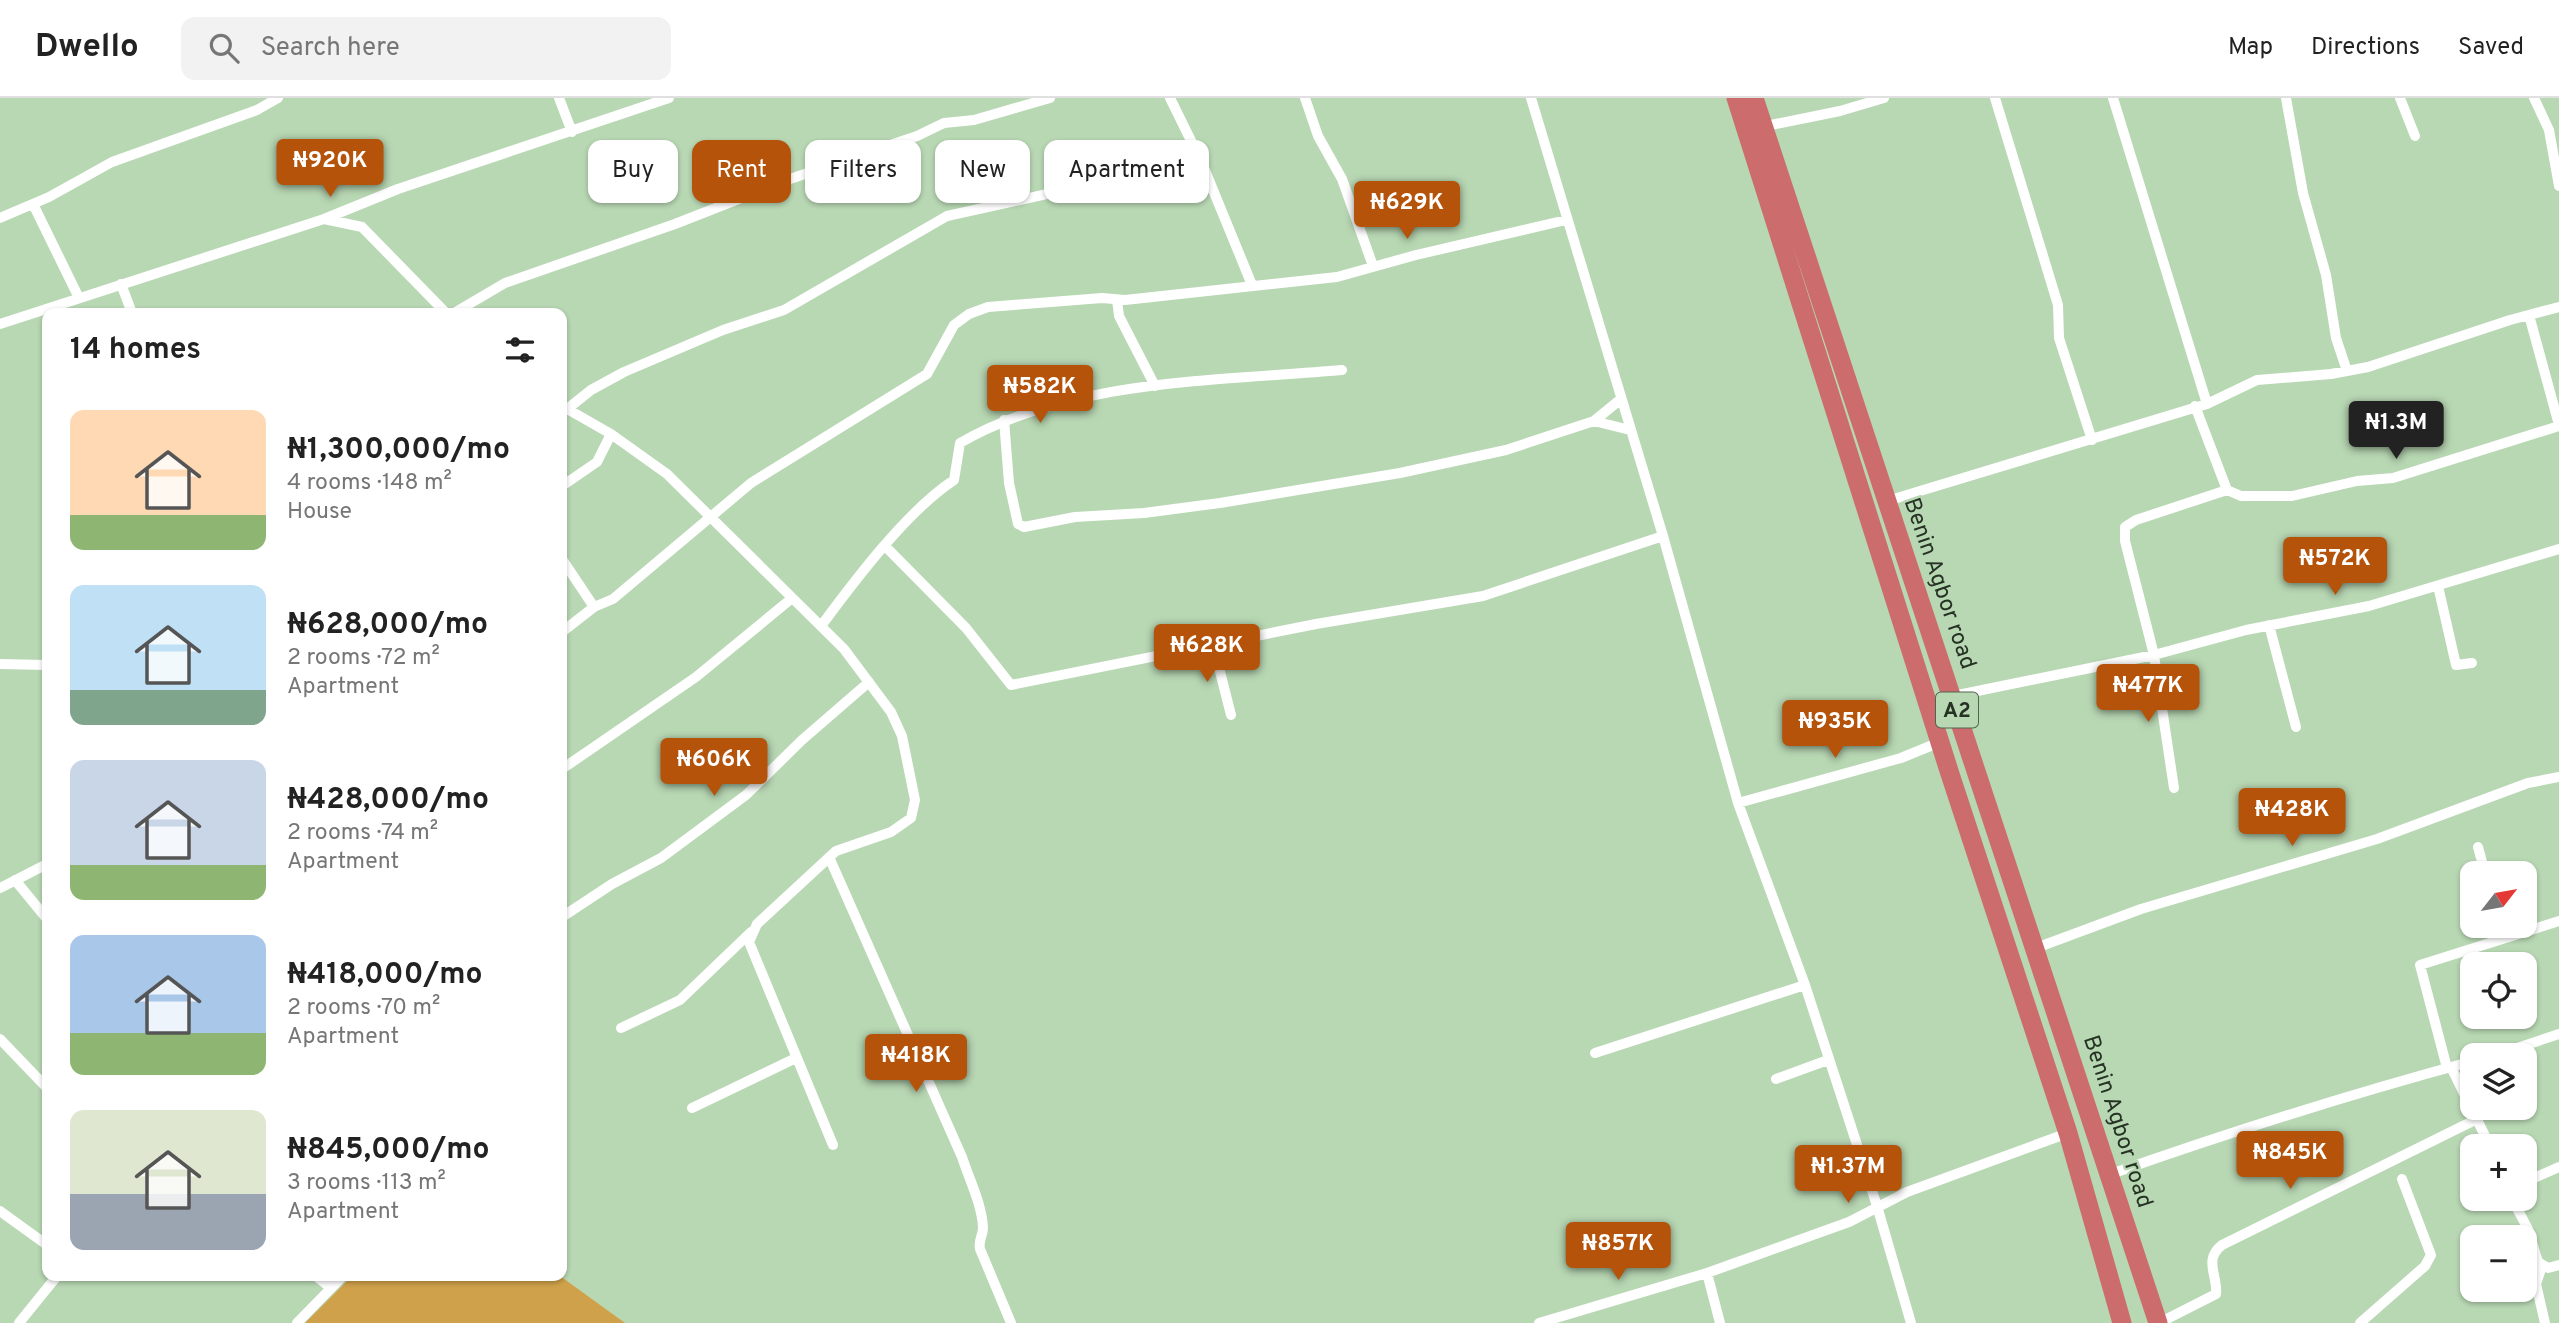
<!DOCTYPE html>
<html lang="en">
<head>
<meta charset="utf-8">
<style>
	:root { --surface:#fff; --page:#f2f2f2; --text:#222; --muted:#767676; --line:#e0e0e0; --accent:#b45309 }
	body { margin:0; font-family:Overpass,sans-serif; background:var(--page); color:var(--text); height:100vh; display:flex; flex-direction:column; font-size:26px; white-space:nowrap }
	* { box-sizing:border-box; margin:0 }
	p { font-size:23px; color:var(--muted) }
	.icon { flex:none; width:38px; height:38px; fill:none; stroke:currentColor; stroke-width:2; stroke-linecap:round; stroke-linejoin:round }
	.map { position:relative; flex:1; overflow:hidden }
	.panel { position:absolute; left:42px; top:210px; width:525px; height:973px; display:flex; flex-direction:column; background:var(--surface); border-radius:14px; box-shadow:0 2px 5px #0004 }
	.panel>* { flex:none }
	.banner { position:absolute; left:588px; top:42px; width:665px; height:63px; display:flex; gap:14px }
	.needle { width:46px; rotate:59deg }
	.fabs { position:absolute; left:2460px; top:763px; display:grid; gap:14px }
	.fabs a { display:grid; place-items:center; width:77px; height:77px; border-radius:14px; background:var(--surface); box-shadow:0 2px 5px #0004; font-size:35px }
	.price { position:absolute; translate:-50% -60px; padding:0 16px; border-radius:7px; background:var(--accent); color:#fff; font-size:23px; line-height:46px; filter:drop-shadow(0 2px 4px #0008) }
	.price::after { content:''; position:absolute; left:50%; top:42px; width:21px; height:16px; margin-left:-10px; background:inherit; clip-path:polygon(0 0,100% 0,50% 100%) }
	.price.current { background:#222; color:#fff }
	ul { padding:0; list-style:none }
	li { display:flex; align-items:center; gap:21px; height:175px; padding:0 28px }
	li span { display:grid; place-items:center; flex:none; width:196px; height:140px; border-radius:14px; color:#555 }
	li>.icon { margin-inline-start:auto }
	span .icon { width:84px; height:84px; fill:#fffc; stroke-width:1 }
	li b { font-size:30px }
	h2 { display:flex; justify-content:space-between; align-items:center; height:84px; padding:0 28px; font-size:30px }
	.tag { padding:0 24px; border-radius:14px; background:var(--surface); box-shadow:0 2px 5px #0004; font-size:24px; line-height:63px }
	.tag.current { background:var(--accent); color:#fff }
	header { display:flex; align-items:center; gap:42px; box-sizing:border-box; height:98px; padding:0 35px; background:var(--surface); border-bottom:2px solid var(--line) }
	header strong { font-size:33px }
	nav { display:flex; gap:38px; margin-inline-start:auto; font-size:24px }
	.search { width:490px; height:63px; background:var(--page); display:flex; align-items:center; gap:18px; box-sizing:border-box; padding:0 24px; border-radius:14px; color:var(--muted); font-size:26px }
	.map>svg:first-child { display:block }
</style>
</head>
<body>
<header>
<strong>Dwello</strong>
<div class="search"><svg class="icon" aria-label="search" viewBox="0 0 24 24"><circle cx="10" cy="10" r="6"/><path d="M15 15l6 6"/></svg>Search here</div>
<nav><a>Map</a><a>Directions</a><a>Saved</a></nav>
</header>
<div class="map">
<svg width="2559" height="1225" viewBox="0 0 2559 1225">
	<rect width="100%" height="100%" fill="#b8d7b3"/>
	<path fill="#cfa14a" d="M 352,1178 L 560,1178 L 625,1225 L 305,1225 Z"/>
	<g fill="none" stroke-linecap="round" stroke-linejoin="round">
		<path stroke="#fff" stroke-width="10" d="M 559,0 L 572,34
			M 1170,0 L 1202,65 L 1252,187
			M 1305,0 L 1318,38 L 1342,81 L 1373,168
			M 1531,0 L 1663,438 L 1738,705 L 1805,887 L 1877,1108 L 1911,1225
			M 1995,0 L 2058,207 L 2059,240 L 2092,342
			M 2113,0 L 2207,306
			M 2286,0 L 2303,95 L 2326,177 L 2336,240 L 2347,273
			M 2400,0 L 2415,38
			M 2534,0 L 2549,32 L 2559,88
			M 1761,29 L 1840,13 L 1884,0
			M 33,106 L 79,200
			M 0,120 L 49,99 L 112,64 L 257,12 L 278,0
			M 324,121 L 362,129 L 446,215
			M 121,186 L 132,215
			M 1117,202 L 1119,218 L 1155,288
			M 454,215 L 505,185 L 675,126 L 787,82 L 917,38 L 944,25 L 974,22 L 1050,0
			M 2529,217 L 2559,327
			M 0,226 L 324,121 L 398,91 L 669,0
			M 562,308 L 611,336 L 597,364 L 562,388
			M 2195,308 L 2227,392 L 2241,398 L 2292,398 L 2357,383 L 2393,380 L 2559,328
			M 566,312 L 591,292 L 624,274 L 723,232 L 784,212 L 947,118 L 1101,84 L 1197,57
			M 1004,322 L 1009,385 L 1018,426 L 1024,429 L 1075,419 L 1144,415 L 1220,405 L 1400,375 L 1506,352 L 1594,323 L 1621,301
			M 1594,323 L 1630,332
			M 611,336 L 667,376 L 844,551 L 891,614 L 902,638 L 915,702 L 911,720 L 891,734 L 836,753 L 757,826 L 749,844 L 833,1047
			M 1887,403 L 2207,306 L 2257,282 L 2331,276 L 2368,269 L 2510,222 L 2559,209
			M 886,449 L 966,530 L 1011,587 L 1316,526 L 1483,498 L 1663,438
			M 562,461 L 594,509 L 613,501 L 751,385 L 927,276 L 954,227 L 969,216 L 988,209 L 1102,200 L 1125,202 L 1337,179 L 1416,157 L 1566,122
			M 2438,488 L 2456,567 L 2472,565
			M 2269,527 L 2296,629
			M 821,528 C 855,482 907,413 954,382 L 960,345 C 1071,281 1217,283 1342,272
			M 562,534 L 594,509
			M 1213,546 L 1231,617
			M 0,566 L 47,567
			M 1953,598 L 2154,557 L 2246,532 L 2369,508 L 2559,451
			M 562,671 L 696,579 L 791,501
			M 2174,690 L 2154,557 L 2125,443 L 2125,429 L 2136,422 L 2227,392
			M 1738,705 L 1901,660 L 1940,644
			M 2478,749 L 2485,775
			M 829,759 L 962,1059 C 969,1081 982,1106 983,1130 C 983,1138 978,1142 980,1151 L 1011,1225
			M 15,782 L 47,821
			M 0,790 L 47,766
			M 562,819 L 612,786 L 661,760 L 746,697 L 802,642 L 869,584
			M 2036,850 L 2141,811 L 2377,741 L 2528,685 L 2559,679
			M 621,930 L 680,902 L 751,834
			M 0,941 L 47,990
			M 1595,955 L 1805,887
			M 2496,957 L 2559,936
			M 2451,969 L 2490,1048
			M 2447,970 L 2420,867 L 2559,823
			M 1776,981 L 1828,962
			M 692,1010 L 796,960
			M 2111,1076 C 2230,1034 2351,996 2473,963
			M 2525,1084 L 2559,1069
			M 2512,1101 L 2528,1131 L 2538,1164 L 2548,1170 L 2559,1167
			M 0,1113 L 47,1147
			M 2542,1168 L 2536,1186 L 2545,1225
			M 316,1178 L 331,1190
			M 19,1225 L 57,1178
			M 297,1225 L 343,1178
			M 1539,1225 L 1707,1175
			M 1720,1225 L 1707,1175 L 1849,1124 L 1907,1094 L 2068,1035
			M 2159,1225 L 2216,1196 C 2218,1177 2203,1162 2222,1147 L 2477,1021
			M 2360,1225 L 2425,1168 L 2431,1157 L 2402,1081"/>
		<path stroke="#cc6c6d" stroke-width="19" d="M 1736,0 L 1950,676 L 2068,1035 L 2122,1225
			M 1754,0 L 2158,1225"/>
	</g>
	<g text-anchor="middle" stroke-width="5" stroke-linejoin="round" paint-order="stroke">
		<rect fill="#b8d7b3" stroke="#52644f" stroke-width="2" x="1936" y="594.5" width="42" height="35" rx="5"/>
		<g font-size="21" font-weight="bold" fill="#263224">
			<text x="1957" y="619">A2</text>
		</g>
		<g font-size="23" fill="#263224" stroke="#b8d7b3">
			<text transform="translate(1941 485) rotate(71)" y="8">Benin Agbor road</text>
			<text transform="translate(2119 1023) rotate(72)" y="8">Benin Agbor road</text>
		</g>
	</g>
</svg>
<div class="fabs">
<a><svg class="needle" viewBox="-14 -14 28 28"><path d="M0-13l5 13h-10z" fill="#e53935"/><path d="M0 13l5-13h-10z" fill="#767676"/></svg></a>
<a><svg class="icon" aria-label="locate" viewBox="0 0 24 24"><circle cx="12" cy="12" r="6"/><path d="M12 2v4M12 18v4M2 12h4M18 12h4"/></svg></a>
<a><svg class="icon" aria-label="layers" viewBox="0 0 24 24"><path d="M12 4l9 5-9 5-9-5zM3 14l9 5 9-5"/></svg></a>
<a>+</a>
<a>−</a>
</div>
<b class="price" style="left:330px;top:101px">₦920K</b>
<b class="price" style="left:1407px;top:143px">₦629K</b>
<b class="price" style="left:1040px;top:327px">₦582K</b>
<b class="price current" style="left:2396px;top:363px">₦1.3M</b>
<b class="price" style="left:2335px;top:499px">₦572K</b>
<b class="price" style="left:1207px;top:586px">₦628K</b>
<b class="price" style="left:2148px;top:626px">₦477K</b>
<b class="price" style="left:1835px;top:662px">₦935K</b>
<b class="price" style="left:714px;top:700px">₦606K</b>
<b class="price" style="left:2292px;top:750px">₦428K</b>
<b class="price" style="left:916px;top:996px">₦418K</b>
<b class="price" style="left:2290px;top:1093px">₦845K</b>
<b class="price" style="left:1848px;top:1107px">₦1.37M</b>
<b class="price" style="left:1618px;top:1184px">₦857K</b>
<div class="banner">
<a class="tag">Buy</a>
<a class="tag current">Rent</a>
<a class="tag">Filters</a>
<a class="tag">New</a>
<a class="tag">Apartment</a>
</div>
<section class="panel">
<h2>14 homes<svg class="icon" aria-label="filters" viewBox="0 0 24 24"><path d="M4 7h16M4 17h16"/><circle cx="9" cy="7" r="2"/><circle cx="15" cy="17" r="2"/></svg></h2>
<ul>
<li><span style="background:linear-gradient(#ffd9b3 75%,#8fb573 0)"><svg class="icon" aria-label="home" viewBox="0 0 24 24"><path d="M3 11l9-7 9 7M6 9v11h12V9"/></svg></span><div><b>₦1,300,000/mo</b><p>4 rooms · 148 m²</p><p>House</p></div></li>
<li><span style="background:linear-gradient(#bfe0f5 75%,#7fa58c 0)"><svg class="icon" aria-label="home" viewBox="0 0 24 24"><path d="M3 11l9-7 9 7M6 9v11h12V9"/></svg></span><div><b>₦628,000/mo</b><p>2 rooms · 72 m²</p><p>Apartment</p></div></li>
<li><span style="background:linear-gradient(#c9d6e8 75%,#8fb573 0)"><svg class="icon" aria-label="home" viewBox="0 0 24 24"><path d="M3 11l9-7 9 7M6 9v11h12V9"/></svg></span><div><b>₦428,000/mo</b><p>2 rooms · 74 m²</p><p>Apartment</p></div></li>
<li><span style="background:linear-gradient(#a9c7e8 70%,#8fb573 0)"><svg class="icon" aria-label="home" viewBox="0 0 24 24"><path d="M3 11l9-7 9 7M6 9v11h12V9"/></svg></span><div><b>₦418,000/mo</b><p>2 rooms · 70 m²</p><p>Apartment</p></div></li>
<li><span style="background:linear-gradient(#dfe7d0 60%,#9aa5b1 0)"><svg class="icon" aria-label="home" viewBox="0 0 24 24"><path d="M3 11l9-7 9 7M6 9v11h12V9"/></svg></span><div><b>₦845,000/mo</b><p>3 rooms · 113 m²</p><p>Apartment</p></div></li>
</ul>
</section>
</div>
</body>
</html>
